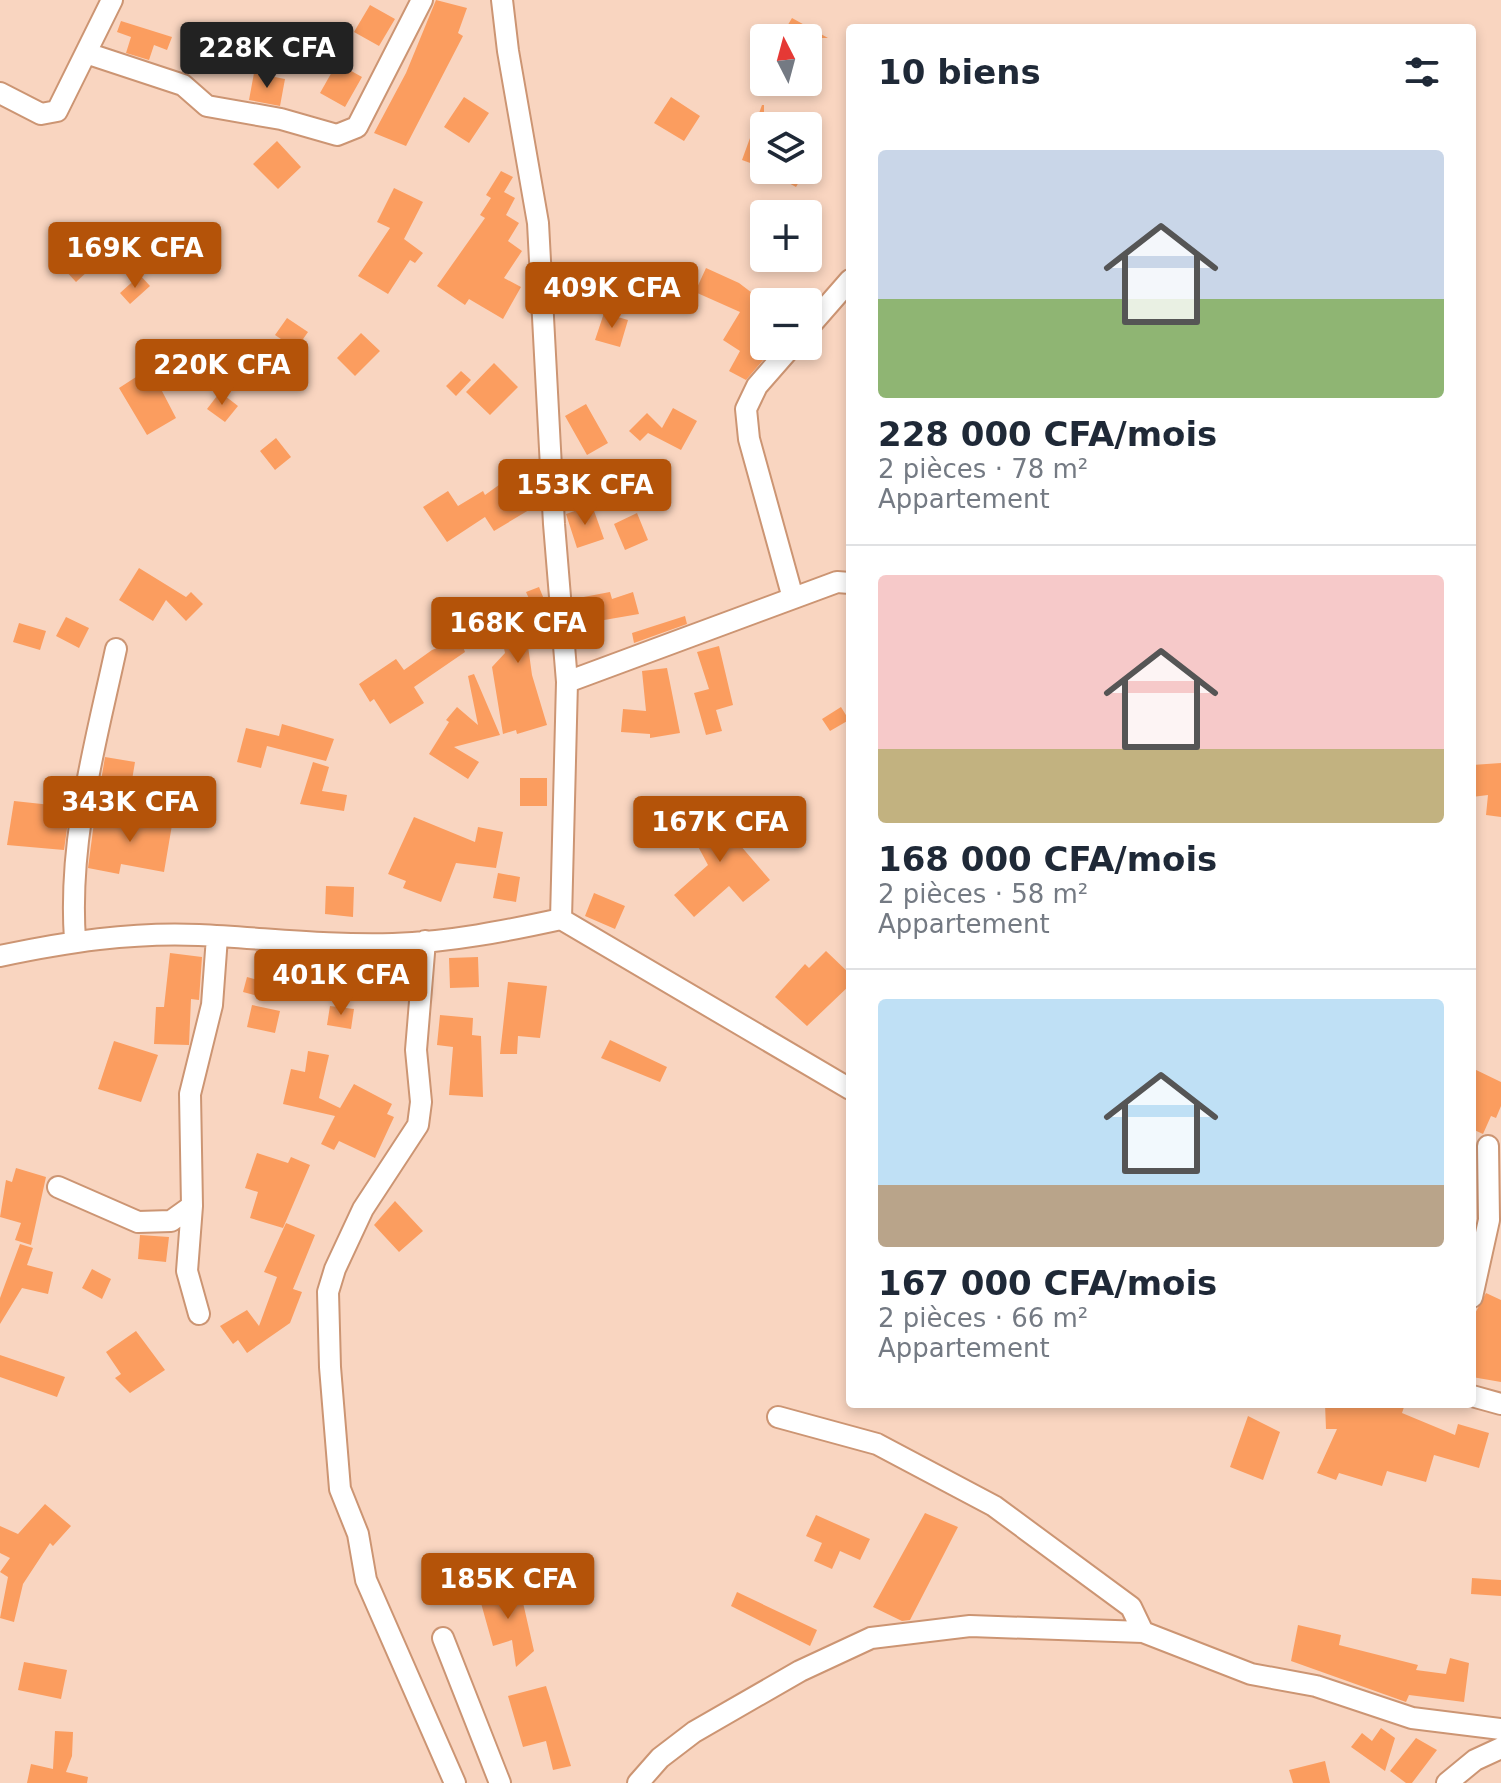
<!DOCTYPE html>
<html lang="fr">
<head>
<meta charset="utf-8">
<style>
	:root { --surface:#fff; --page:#f2f2f3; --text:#1f2937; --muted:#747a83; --line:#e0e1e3; --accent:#b45309 }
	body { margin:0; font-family:"DejaVu Sans",sans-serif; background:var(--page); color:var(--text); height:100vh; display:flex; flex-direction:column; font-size:30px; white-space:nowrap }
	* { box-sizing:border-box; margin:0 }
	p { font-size:26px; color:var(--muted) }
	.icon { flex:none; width:44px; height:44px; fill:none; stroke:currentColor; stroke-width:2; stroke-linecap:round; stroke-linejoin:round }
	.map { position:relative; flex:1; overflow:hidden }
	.sheet { position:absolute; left:846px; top:24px; width:630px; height:1384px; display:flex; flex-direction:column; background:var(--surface); border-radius:8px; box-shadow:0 4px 12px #0003 }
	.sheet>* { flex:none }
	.needle { width:52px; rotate:354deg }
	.buttons { position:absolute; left:750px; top:24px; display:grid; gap:16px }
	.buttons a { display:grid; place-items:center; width:72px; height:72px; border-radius:8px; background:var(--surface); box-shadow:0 4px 12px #0003; font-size:40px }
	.price { position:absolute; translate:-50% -68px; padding:0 18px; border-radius:8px; background:var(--accent); color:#fff; font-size:26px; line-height:52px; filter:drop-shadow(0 2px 4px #0008) }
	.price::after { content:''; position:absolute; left:50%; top:48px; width:24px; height:18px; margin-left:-12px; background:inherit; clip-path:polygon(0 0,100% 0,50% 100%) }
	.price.on { background:#222; color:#fff }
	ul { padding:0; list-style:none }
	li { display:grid; align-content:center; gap:16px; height:424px; padding:0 32px }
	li+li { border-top:2px solid var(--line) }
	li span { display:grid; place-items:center; height:248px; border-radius:8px; color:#555 }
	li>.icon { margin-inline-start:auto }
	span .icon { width:144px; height:144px; fill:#fffc; stroke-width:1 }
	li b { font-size:34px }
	h2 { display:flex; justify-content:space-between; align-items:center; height:96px; padding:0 32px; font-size:34px }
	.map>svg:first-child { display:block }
</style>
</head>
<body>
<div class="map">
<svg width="1501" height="1783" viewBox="0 0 1501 1783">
	<rect width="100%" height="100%" fill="#f9d5c0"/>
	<path fill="#fb9d5f" d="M 436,0 L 467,8 L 458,33 L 463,36 L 406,146 L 374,133 L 406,73 Z
		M 370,5 L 395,19 L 379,46 L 354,32 Z
		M 792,18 L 828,38 L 780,38 Z
		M 121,21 L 172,37 L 167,50 L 154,45 L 149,60 L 126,53 L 131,37 L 117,32 Z
		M 337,63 L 362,77 L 345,107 L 320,93 Z
		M 254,73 L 285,79 L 280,106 L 249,100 Z
		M 464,97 L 489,113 L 469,143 L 444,127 Z
		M 671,97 L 700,116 L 684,141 L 654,123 Z
		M 762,105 L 764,105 L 764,168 L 742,160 Z
		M 277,141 L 301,167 L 278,189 L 253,164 Z
		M 765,170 L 806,170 L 796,187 Z
		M 501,171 L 513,177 L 504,192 L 515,198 L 506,215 L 519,223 L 508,241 L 522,251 L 504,278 L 521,287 L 503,319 L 469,299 L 465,305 L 437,286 L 485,218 L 480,215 L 491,198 L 486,195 Z
		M 394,188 L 423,202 L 404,239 L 423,253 L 415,263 L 410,260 L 388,294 L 358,276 L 390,228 L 377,222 Z
		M 76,234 L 100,260 L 76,282 L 52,256 Z
		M 706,268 L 739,283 L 764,302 L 764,346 L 775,346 L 746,380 L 729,371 L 740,351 L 723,340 L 740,312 L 695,292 Z
		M 140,275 L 150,286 L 130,304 L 120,293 Z
		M 604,313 L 628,320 L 620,347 L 595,340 Z
		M 287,318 L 308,332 L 296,349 L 275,335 Z
		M 361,333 L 380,351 L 355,376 L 337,358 Z
		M 494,363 L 518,387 L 490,415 L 466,392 Z
		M 150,368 L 176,418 L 147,435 L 119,388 Z
		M 461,371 L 471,380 L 456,396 L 446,386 Z
		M 220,392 L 238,406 L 225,422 L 207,409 Z
		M 586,404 L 608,443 L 587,455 L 565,416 Z
		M 673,408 L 697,421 L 681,450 L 648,433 L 640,441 L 629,431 L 647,413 L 662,428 Z
		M 276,438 L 291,457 L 275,470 L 260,451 Z
		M 517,472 L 539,504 L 494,531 L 485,517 L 447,542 L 423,507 L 448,491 L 458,506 L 483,491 L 485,495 Z
		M 592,505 L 604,539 L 577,548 L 566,514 Z
		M 637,513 L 648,540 L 625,550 L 614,524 Z
		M 139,568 L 186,597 L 191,592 L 203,604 L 186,621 L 166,600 L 153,621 L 119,600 Z
		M 539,587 L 548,609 L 534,615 L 539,644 L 528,646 L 532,675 L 547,725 L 517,734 L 516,730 L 503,734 L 492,667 L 505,653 L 499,625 L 486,627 L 483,611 L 531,603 L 526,592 Z
		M 610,592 L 612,599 L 633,592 L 639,614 L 575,625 L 573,599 Z
		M 685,616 L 687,624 L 634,643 L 632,633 Z
		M 66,617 L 89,628 L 79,648 L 56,636 Z
		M 19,623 L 46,631 L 40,650 L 13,642 Z
		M 460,639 L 465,652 L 414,687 L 424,703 L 390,724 L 374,699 L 370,702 L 359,684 L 396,659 L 404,670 L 432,650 Z
		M 719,646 L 733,705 L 716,710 L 722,731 L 706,735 L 694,693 L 709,689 L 697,652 Z
		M 667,668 L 680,733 L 650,738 L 650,734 L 621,732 L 623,709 L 646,711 L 642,671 Z
		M 474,674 L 500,735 L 454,747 L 479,762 L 468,779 L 429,754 L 449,722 L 446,720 L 457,707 L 478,725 L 468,676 Z
		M 841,707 L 849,720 L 830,731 L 822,719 Z
		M 282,724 L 334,739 L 326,761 L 267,746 L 261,768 L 237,762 L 246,728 L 279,736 Z
		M 105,757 L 135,762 L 130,792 L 100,787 Z
		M 313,762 L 329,767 L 322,791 L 347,795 L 344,811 L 300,804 Z
		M 1501,763 L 1501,817 L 1486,815 L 1488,795 L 1472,797 L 1472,765 Z
		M 520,778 L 547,778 L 547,806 L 520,806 Z
		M 14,801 L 70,807 L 64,850 L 7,845 Z
		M 726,809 L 747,840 L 740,845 L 770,880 L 743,902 L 729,886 L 694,917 L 674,895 L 708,865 L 687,826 L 716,810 L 718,814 Z
		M 141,814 L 173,819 L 164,872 L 121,864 L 119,874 L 88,868 L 95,815 L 139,823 Z
		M 414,817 L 475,842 L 478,827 L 503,832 L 496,868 L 456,863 L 441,902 L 403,888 L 406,881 L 388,874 Z
		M 498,873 L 520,877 L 516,902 L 493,898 Z
		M 326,886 L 354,887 L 353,917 L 325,914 Z
		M 594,893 L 625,906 L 615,929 L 585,916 Z
		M 826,951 L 850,974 L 850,985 L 807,1026 L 775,997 L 805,964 L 809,968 Z
		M 170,953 L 202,957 L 199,1000 L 191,999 L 189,1045 L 154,1044 L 156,1007 L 164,1007 Z
		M 478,957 L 479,987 L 450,988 L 449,958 Z
		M 247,977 L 265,982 L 261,997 L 243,992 Z
		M 508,982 L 547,986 L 540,1038 L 518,1036 L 517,1054 L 500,1054 Z
		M 252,1005 L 280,1011 L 275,1033 L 247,1027 Z
		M 330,1006 L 354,1009 L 351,1029 L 327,1025 Z
		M 440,1015 L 473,1018 L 472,1035 L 481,1036 L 483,1097 L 449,1095 L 453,1047 L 437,1045 Z
		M 610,1040 L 667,1067 L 660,1082 L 601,1058 Z
		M 114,1041 L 158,1055 L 141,1102 L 98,1089 Z
		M 308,1051 L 329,1055 L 319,1098 L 340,1108 L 354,1084 L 392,1104 L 387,1114 L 394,1117 L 375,1158 L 339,1141 L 334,1150 L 321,1144 L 335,1116 L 283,1104 L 291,1069 L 305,1072 Z
		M 1472,1068 L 1501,1082 L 1501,1106 L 1496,1118 L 1491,1116 L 1483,1134 L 1472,1129 Z
		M 257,1153 L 288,1163 L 291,1157 L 310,1165 L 283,1228 L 250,1218 L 258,1192 L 245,1188 Z
		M 16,1168 L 46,1177 L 31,1245 L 15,1240 L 21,1223 L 0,1217 L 6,1180 L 12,1182 Z
		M 395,1201 L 423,1231 L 399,1252 L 374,1225 Z
		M 286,1223 L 315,1235 L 293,1289 L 302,1292 L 290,1323 L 247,1353 L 238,1340 L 233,1344 L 220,1326 L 247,1310 L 259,1326 L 277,1277 L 264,1272 Z
		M 140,1235 L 169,1237 L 166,1262 L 138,1259 Z
		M 20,1244 L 33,1248 L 27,1265 L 53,1272 L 48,1294 L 22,1288 L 0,1324 L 0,1298 Z
		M 92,1269 L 111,1279 L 102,1299 L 82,1288 Z
		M 1486,1293 L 1501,1300 L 1501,1382 L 1472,1377 L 1472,1319 Z
		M 136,1331 L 165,1370 L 130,1393 L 115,1378 L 121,1374 L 106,1352 Z
		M 0,1355 L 65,1377 L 57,1397 L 0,1377 Z
		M 1325,1404 L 1405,1404 L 1402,1413 L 1455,1435 L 1458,1424 L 1489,1433 L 1479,1468 L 1434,1455 L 1426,1482 L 1387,1471 L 1382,1486 L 1339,1473 L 1336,1480 L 1317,1473 L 1337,1429 L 1326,1429 Z
		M 1248,1416 L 1280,1432 L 1263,1480 L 1230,1467 Z
		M 45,1504 L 71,1526 L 53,1546 L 50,1543 L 23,1584 L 14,1622 L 0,1618 L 8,1577 L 0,1572 L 10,1558 L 0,1553 L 0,1526 L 18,1534 Z
		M 925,1513 L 958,1527 L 910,1620 L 902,1621 L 873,1607 Z
		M 816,1515 L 870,1539 L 860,1560 L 840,1551 L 832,1569 L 814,1561 L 822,1543 L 806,1536 Z
		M 1472,1578 L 1501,1580 L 1501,1596 L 1471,1594 Z
		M 519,1585 L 534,1651 L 516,1667 L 512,1640 L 493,1646 L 479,1596 Z
		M 737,1592 L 817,1630 L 810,1646 L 731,1606 Z
		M 1298,1625 L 1341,1635 L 1339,1645 L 1418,1665 L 1416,1670 L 1446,1674 L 1450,1658 L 1469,1663 L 1464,1702 L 1409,1695 L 1406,1702 L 1291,1661 Z
		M 24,1662 L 67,1670 L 61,1699 L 18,1690 Z
		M 546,1686 L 571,1766 L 553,1770 L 546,1741 L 523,1747 L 508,1696 Z
		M 1381,1728 L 1395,1738 L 1385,1771 L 1351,1747 L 1362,1733 L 1372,1741 Z
		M 55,1731 L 73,1732 L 72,1756 L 66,1772 L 88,1777 L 87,1783 L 27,1783 L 31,1764 L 53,1769 Z
		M 1416,1738 L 1437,1750 L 1412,1783 L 1406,1783 L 1390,1771 Z
		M 1325,1761 L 1330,1783 L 1293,1783 L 1289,1770 Z"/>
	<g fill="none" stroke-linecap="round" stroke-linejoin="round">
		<defs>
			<path id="minor" d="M 502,0 L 508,51 L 538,223 L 554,524 L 567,682 L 561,919 L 850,1089
				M 86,53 L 183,85 L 207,106 L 281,119 L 337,135 L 357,127 L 422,0
				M 0,93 L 41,114 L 57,111 L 112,0
				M 808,328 L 850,280
				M 792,346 L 757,386 L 746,409 L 749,439 L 793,598
				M 567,682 L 837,582 L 850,583
				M 75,940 C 68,840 95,746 116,649
				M 425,941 L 416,1050 L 421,1102 L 418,1125 L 363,1209 L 335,1269 L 328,1292 L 330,1367 L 340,1489 L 358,1534 L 366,1580 L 455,1783
				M 0,956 C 66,942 131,932 199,935 C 264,938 328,946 393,944 C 450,942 506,931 561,919
				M 58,1187 L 138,1222 L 171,1221 L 192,1206
				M 1472,1297 L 1489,1220 L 1488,1146
				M 199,1314 L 187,1271 L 192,1206 L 190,1094 L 212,1005 L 217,937
				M 1472,1396 L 1501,1404
				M 778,1417 L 877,1444 L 994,1506 L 1131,1607 L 1143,1632
				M 443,1638 L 500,1783
				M 638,1783 L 660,1758 L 694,1732 L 800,1671 L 871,1638 L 970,1626 L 1143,1632 L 1251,1674 L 1316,1686 L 1412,1718 L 1501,1729
				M 1447,1783 L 1475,1760 L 1501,1748"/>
		</defs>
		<use href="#minor" stroke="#cc9573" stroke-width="24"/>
		<use href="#minor" stroke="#fff" stroke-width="20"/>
	</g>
</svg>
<div class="buttons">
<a><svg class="needle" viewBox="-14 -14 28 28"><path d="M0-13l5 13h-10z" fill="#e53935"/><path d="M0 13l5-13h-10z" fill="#747a83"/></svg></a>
<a><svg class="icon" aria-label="layers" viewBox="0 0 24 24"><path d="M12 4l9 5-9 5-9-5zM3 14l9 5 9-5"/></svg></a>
<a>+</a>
<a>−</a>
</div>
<b class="price on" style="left:267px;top:90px">228K CFA</b>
<b class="price" style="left:135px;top:290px">169K CFA</b>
<b class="price" style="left:612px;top:330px">409K CFA</b>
<b class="price" style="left:222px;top:407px">220K CFA</b>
<b class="price" style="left:585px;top:527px">153K CFA</b>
<b class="price" style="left:518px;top:665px">168K CFA</b>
<b class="price" style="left:130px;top:844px">343K CFA</b>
<b class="price" style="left:720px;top:864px">167K CFA</b>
<b class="price" style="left:341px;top:1017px">401K CFA</b>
<b class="price" style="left:508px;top:1621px">185K CFA</b>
<section class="sheet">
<h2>10 biens<svg class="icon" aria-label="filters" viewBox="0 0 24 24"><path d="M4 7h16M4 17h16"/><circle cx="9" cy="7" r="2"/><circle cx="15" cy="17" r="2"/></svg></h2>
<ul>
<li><span style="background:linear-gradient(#c9d6e8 60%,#8fb573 0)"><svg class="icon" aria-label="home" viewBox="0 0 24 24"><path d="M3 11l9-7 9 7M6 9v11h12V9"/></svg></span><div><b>228 000 CFA/mois</b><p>2 pièces · 78 m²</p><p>Appartement</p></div></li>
<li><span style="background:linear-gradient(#f6c9c9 70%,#c2b280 0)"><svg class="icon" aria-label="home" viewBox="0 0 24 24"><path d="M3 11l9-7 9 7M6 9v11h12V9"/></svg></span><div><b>168 000 CFA/mois</b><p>2 pièces · 58 m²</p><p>Appartement</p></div></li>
<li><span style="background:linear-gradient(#bfe0f5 75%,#b9a48a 0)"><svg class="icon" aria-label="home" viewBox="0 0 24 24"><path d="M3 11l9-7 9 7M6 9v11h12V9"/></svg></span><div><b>167 000 CFA/mois</b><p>2 pièces · 66 m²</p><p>Appartement</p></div></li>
</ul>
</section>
</div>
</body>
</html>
